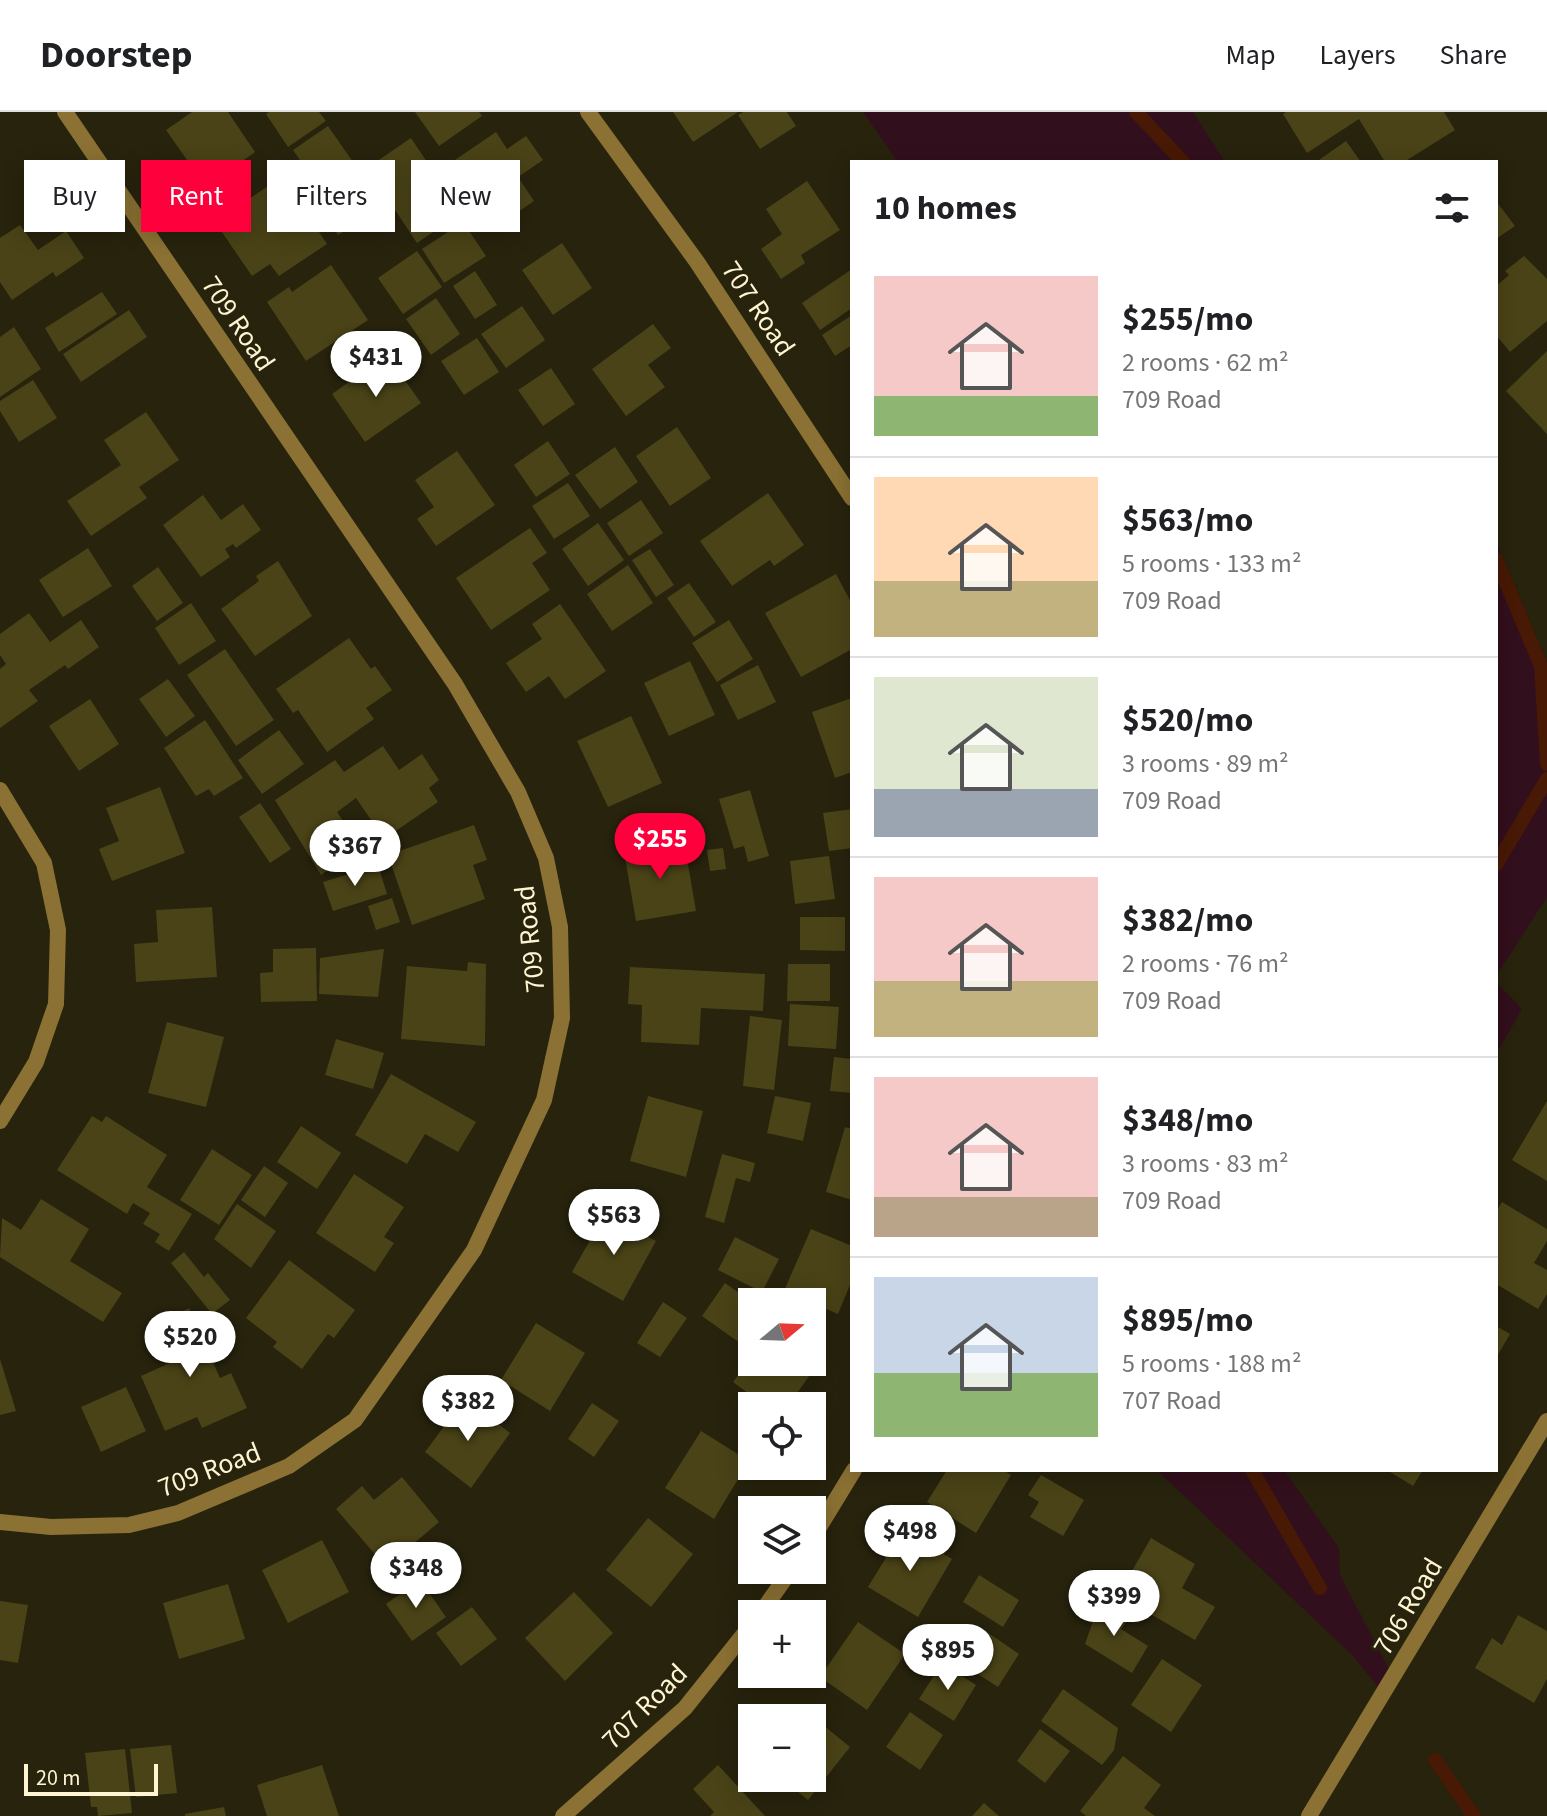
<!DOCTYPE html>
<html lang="en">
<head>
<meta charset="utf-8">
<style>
	:root { --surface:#fff; --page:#f2f2f2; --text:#202124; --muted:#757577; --line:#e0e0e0; --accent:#fe003b }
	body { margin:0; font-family:"Source Sans 3",sans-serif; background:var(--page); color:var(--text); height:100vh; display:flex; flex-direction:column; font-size:30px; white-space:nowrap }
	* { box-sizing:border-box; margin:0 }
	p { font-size:26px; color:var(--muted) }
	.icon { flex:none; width:44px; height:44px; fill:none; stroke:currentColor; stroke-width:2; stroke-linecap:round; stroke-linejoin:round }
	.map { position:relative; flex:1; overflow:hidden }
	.details { position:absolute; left:850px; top:48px; width:648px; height:1312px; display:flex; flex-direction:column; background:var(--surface); border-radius:0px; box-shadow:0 4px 20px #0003 }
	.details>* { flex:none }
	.banner { position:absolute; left:24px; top:48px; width:706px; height:72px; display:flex; gap:16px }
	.needle { width:52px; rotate:71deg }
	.tools { position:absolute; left:738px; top:1176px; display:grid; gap:16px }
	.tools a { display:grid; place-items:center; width:88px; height:88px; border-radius:0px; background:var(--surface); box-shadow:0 4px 20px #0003; font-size:40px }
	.scale { position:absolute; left:24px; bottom:20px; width:134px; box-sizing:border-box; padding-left:8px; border:4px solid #fff5d3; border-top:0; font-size:22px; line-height:28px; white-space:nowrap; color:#fff5d3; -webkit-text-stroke:6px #27230d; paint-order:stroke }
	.price { position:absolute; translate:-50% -68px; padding:0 18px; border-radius:28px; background:#fff; color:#222; font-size:26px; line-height:52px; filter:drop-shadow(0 2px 4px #0008) }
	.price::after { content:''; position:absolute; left:50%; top:48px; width:24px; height:18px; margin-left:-12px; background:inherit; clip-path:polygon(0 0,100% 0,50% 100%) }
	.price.selected { background:var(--accent); color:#fff }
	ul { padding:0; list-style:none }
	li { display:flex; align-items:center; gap:24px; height:200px; padding:0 24px }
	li+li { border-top:2px solid var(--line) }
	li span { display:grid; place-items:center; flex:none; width:224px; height:160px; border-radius:0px; color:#555 }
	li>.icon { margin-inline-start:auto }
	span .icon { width:96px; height:96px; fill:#fffc; stroke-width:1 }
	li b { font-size:34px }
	h2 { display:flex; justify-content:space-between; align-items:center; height:96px; padding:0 24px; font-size:34px }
	.tag { padding:0 28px; border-radius:0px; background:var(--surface); box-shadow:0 4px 20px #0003; font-size:28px; line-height:72px }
	.tag.selected { background:var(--accent); color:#fff }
	header { display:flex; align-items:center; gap:48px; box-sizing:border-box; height:112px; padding:0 40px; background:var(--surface); border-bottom:2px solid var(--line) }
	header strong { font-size:38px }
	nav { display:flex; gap:44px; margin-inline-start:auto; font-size:28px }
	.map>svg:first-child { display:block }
</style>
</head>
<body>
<header>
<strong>Doorstep</strong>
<nav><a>Map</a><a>Layers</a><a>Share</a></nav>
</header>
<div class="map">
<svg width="1547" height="1704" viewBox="0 0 1547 1704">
	<rect width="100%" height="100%" fill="#27230d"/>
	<path fill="#320f1c" d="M 863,0 L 1193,0 L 1225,50 L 898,50 Z
		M 1496,430 L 1547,550 L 1547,785 L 1496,864 Z
		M 1496,870 L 1522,897 L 1496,942 Z
		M 1157,1358 L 1284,1358 L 1339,1436 L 1340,1463 L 1393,1565 L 1383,1581 L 1353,1544 Z"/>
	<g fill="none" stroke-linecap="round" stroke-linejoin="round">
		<path stroke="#481905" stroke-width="14" d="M 1136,0 L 1183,50
			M 1496,447 L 1541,554 L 1547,652
			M 1496,753 L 1547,667
			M 1252,1358 L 1320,1476
			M 1435,1648 L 1474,1704"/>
	</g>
	<path fill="#4a4317" d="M 192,0 L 228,0 L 255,40 L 206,75 L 166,18 Z
		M 269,0 L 319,0 L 326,9 L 288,35 L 266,2 Z
		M 415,0 L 479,0 L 482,4 L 439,34 Z
		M 673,0 L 738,0 L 693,30 Z
		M 743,0 L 787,0 L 796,14 L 760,37 L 738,3 Z
		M 1286,0 L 1444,0 L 1455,18 L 1404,50 L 1385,50 L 1359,7 L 1307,41 L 1283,2 Z
		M 328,14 L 353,50 L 318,74 L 293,38 Z
		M 496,20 L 507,37 L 526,24 L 543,48 L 518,65 L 534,89 L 493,117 L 449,52 Z
		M 411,26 L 435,62 L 429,66 L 455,105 L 417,131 L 367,56 Z
		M 1346,29 L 1361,50 L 1316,50 Z
		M 363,56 L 387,92 L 338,123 L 314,87 Z
		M 807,69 L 840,118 L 801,143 L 805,151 L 781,167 L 761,137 L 782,122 L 766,97 Z
		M 274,70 L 307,119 L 315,114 L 327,132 L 279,164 L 270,152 L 252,164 L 215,110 Z
		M 1496,89 L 1515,114 L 1496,127 Z
		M 463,110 L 486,144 L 444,171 L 422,137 Z
		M 20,113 L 38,138 L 66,119 L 84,146 L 56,165 L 53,160 L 12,188 L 0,170 L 0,126 Z
		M 562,131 L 592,176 L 553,203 L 522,158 Z
		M 417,139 L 442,175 L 403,202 L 378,166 Z
		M 1524,144 L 1547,167 L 1547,209 L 1510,240 L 1496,223 L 1496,174 L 1509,163 L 1505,159 Z
		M 331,153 L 368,208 L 306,249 L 267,190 L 289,175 L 292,180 Z
		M 852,157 L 852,196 L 820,218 L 802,191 Z
		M 475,159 L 497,193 L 475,207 L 453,174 Z
		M 102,180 L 117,202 L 59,240 L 45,216 Z
		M 436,186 L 460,222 L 431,243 L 406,207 Z
		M 522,194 L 545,228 L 506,256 L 481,222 Z
		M 129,198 L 147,225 L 81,270 L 63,242 Z
		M 852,203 L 852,233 L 835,244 L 822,223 Z
		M 653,212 L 671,236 L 648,253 L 665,275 L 626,304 L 592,257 Z
		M 14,215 L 41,257 L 0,285 L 0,225 Z
		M 477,226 L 499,260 L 464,283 L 441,249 Z
		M 1547,239 L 1547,322 L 1506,279 Z
		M 387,243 L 421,291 L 365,330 L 332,282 Z
		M 551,256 L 575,292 L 543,314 L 518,278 Z
		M 33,268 L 57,306 L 19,330 L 0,299 L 0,289 Z
		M 146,300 L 179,348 L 139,375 L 147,386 L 91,424 L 67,389 L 121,353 L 104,328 Z
		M 677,315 L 711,366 L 670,394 L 636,344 Z
		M 548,329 L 570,362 L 536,385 L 514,353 Z
		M 615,335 L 638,370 L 600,397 L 575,363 Z
		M 457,339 L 495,393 L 436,434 L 417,407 L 434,395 L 415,368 Z
		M 568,371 L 590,404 L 554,427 L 532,394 Z
		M 768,381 L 804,433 L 774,454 L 770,448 L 732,474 L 700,429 Z
		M 203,383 L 221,408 L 243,392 L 261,418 L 236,436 L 233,432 L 225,437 L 230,445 L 201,465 L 163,413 Z
		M 641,388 L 663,421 L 629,444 L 607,411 Z
		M 598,411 L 624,448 L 588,474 L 562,437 Z
		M 530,416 L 547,441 L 532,451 L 550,478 L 491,518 L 456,466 Z
		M 88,436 L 112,474 L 63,505 L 39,468 Z
		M 650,437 L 674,473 L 656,485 L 632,448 Z
		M 278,449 L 312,504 L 255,544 L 221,497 L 259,469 L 256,464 Z
		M 628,453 L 653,491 L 612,519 L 587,482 Z
		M 158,455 L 183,491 L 157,509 L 132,474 Z
		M 836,462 L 852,492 L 852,537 L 801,565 L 765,501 Z
		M 689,471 L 716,510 L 694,525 L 667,486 Z
		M 191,491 L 216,529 L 179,553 L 155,516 Z
		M 560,492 L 606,559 L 565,587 L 549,564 L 526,580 L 506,551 L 542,527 L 532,512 Z
		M 29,501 L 50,530 L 81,508 L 99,535 L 68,557 L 65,553 L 29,578 L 38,589 L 0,616 L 0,557 L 6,552 L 0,543 L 0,522 Z
		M 729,508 L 753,547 L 717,570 L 692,531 Z
		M 349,526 L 371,557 L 375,554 L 392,578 L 366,596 L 374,607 L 327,640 L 298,598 L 293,601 L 276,577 Z
		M 225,537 L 274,608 L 236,634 L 187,563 Z
		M 690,549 L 715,603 L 669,624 L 644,571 Z
		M 758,553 L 776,590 L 738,608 L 720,573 Z
		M 168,567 L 195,604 L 166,625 L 139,587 Z
		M 852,586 L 852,660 L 835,666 L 812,600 Z
		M 90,587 L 119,632 L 79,659 L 49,614 Z
		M 631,604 L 662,671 L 608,695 L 577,629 Z
		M 205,608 L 243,666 L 214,684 L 209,677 L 196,684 L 164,636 Z
		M 279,618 L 304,652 L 262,682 L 238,648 Z
		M 383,634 L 399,658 L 422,642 L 439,668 L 429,676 L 438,690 L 384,727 L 356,686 L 337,700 L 361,735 L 321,763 L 275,688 L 335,648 L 344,660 Z
		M 160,675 L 185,741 L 112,769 L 99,737 L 119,729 L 106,696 Z
		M 750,678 L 769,744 L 748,750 L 744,734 L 734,737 L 719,687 Z
		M 260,691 L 291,737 L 270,751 L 239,705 Z
		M 852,697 L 852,736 L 829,739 L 823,701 Z
		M 474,713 L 487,748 L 473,753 L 485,787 L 412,813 L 388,743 Z
		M 684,729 L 696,799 L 636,809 L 624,740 Z
		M 723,736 L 726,757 L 710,759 L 707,738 Z
		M 829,744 L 835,787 L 795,792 L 790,749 Z
		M 378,753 L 387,782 L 333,799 L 323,770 Z
		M 392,786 L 400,810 L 376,818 L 368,794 Z
		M 212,795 L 217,865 L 136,870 L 134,832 L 158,830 L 156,798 Z
		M 800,805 L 845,805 L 845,839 L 800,838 Z
		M 316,836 L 317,889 L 261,890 L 260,861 L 273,860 L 273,837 Z
		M 384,837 L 378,885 L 319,882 L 320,846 Z
		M 468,850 L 486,852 L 485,934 L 401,927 L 407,854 L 467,859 Z
		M 788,852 L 830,852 L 830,889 L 787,889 Z
		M 630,855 L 765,862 L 763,899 L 701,896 L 699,933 L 641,930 L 642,893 L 628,892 Z
		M 790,892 L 839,895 L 836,937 L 788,934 Z
		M 750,904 L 782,908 L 774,978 L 743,974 Z
		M 167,910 L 224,925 L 206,995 L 148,981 Z
		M 336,927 L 384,941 L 373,977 L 325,963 Z
		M 834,945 L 852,947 L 852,981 L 830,979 Z
		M 391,962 L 476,1010 L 458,1040 L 425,1022 L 407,1052 L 355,1023 Z
		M 648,984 L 703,999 L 686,1065 L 630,1049 Z
		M 775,984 L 811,991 L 803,1029 L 767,1021 Z
		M 1547,989 L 1547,1069 L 1512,1048 Z
		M 92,1004 L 102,1010 L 106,1004 L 167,1043 L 147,1075 L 192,1102 L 169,1139 L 155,1130 L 160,1122 L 143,1112 L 150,1101 L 133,1091 L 127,1102 L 57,1058 Z
		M 301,1014 L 341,1041 L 317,1077 L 277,1050 Z
		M 845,1015 L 852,1017 L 852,1088 L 826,1080 Z
		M 212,1037 L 252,1063 L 219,1113 L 180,1088 Z
		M 722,1042 L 755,1051 L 750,1070 L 736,1066 L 724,1111 L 705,1105 Z
		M 264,1054 L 288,1071 L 265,1105 L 241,1088 Z
		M 354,1062 L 404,1095 L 384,1125 L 394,1131 L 375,1160 L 316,1121 Z
		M 41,1087 L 89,1117 L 70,1149 L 122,1181 L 103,1210 L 0,1145 L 2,1106 L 21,1118 Z
		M 1502,1090 L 1547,1117 L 1547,1129 L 1534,1151 L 1547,1158 L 1547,1182 L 1538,1197 L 1496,1172 L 1496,1100 Z
		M 237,1092 L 276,1119 L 251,1156 L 214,1127 Z
		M 605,1102 L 656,1129 L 623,1189 L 572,1160 Z
		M 811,1117 L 852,1134 L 852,1168 L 838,1202 L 784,1179 Z
		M 735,1125 L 779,1147 L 762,1180 L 718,1158 Z
		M 184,1140 L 204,1165 L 208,1161 L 230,1188 L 212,1202 L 171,1151 Z
		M 289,1148 L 355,1198 L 334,1226 L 328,1222 L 302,1257 L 273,1235 L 277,1230 L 246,1206 Z
		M 725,1171 L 752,1190 L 752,1207 L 737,1229 L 702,1204 Z
		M 663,1190 L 687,1206 L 660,1245 L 637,1231 Z
		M 189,1196 L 220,1266 L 231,1261 L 247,1296 L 202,1316 L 197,1305 L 165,1319 L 141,1264 L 172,1250 L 160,1223 L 171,1205 Z
		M 536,1211 L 585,1241 L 550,1299 L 501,1268 Z
		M 1496,1214 L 1510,1222 L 1496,1246 Z
		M 752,1245 L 752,1250 L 812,1250 L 812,1245 L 819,1250 L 788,1294 L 765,1294 L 733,1270 Z
		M 0,1247 L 16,1299 L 0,1303 Z
		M 126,1275 L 146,1319 L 101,1340 L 81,1295 Z
		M 465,1286 L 510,1321 L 471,1376 L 425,1340 Z
		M 592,1291 L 619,1309 L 594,1345 L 568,1327 Z
		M 701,1319 L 749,1349 L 714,1407 L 665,1376 Z
		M 947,1358 L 1003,1358 L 1011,1363 L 976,1421 L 927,1390 Z
		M 1387,1358 L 1423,1358 L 1413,1374 Z
		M 1041,1363 L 1084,1388 L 1063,1424 L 1030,1405 L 1039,1390 L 1028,1383 Z
		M 402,1365 L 439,1410 L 386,1455 L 336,1397 L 362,1374 L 374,1388 Z
		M 648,1406 L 693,1442 L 651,1495 L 606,1458 Z
		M 903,1418 L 952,1447 L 918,1505 L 868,1475 Z
		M 1151,1426 L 1195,1452 L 1182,1476 L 1215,1495 L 1195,1528 L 1118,1483 Z
		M 322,1428 L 349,1480 L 288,1511 L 262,1458 Z
		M 979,1463 L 1019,1488 L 1003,1515 L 963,1490 Z
		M 420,1468 L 446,1505 L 412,1529 L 386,1492 Z
		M 228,1472 L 245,1527 L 179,1547 L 163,1491 Z
		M 574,1480 L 613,1521 L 565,1569 L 525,1526 Z
		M 1092,1485 L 1128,1508 L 1121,1517 L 1148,1534 L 1132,1561 L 1085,1532 L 1092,1512 Z
		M 0,1489 L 28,1493 L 18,1551 L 0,1548 Z
		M 472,1495 L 497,1527 L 461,1554 L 436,1521 Z
		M 1518,1503 L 1547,1519 L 1547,1567 L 1534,1591 L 1475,1556 L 1492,1526 L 1502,1533 Z
		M 858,1510 L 905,1542 L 867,1598 L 820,1565 Z
		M 984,1518 L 1019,1542 L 998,1575 L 962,1552 Z
		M 1162,1547 L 1202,1573 L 1171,1620 L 1131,1593 Z
		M 942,1551 L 976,1573 L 954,1609 L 919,1587 Z
		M 1063,1577 L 1118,1616 L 1114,1638 L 1102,1653 L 1041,1609 Z
		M 806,1599 L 850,1635 L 808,1688 L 781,1666 L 812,1666 L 812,1606 L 801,1606 Z
		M 910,1600 L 943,1623 L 920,1658 L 886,1635 Z
		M 1040,1617 L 1070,1639 L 1045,1671 L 1017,1649 Z
		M 171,1633 L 177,1681 L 136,1685 L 130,1637 Z
		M 125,1637 L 132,1701 L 98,1704 L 97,1695 L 91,1695 L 85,1641 Z
		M 1123,1644 L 1161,1673 L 1144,1696 L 1155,1704 L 1086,1704 L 1080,1699 Z
		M 322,1653 L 339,1704 L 267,1704 L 257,1673 Z
		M 718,1653 L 765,1704 L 710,1704 L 714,1700 L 693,1677 Z
		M 984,1691 L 999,1704 L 972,1704 Z
		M 224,1695 L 226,1704 L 185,1704 L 185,1702 Z"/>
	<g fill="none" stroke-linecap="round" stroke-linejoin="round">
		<path stroke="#8b7133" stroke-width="16" d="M 588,0 L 697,150 L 852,386
			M 0,678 L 44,751 L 58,818 L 56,892 L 36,950 L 0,1009
			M 0,1410 L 51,1415 L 129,1413 L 178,1401 L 289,1354 L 355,1308 L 474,1138 L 544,988 L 562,906 L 560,815 L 546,746 L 518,680 L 455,572 L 65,0
			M 812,1427 L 854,1358
			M 760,1502 L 791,1458
			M 563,1704 L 685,1596 L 752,1512
			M 1309,1704 L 1547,1309"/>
	</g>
	<g text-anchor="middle" stroke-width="6" stroke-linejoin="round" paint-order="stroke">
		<g font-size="28" fill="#fff5d3" stroke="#27230d">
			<text transform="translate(759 196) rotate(56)" y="10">707 Road</text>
			<text transform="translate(239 211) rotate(56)" y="10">709 Road</text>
			<text transform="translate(529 827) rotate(-96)" y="10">709 Road</text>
			<text transform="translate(209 1357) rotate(-21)" y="10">709 Road</text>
			<text transform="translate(1407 1494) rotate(-59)" y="10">706 Road</text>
			<text transform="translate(644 1594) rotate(-45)" y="10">707 Road</text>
		</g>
	</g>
</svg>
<div class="tools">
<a><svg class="needle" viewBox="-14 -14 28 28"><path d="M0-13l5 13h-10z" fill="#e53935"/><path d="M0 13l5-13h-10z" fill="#757577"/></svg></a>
<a><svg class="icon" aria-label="locate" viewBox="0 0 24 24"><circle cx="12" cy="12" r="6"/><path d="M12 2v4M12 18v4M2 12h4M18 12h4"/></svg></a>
<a><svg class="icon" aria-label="layers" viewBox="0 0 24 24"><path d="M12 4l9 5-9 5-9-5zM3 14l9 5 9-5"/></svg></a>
<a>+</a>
<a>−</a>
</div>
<div class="scale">20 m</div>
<b class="price" style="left:376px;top:287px">$431</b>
<b class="price selected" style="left:660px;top:769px">$255</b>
<b class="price" style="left:355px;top:776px">$367</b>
<b class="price" style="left:614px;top:1145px">$563</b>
<b class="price" style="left:190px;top:1267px">$520</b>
<b class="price" style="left:468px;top:1331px">$382</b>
<b class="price" style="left:910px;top:1461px">$498</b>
<b class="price" style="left:416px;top:1498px">$348</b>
<b class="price" style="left:1114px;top:1526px">$399</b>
<b class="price" style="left:948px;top:1580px">$895</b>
<div class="banner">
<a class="tag">Buy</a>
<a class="tag selected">Rent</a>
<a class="tag">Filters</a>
<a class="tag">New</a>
</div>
<section class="details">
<h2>10 homes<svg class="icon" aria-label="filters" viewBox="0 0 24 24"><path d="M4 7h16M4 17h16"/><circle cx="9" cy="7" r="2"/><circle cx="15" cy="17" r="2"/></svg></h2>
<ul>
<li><span style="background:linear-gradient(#f6c9c9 75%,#8fb573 0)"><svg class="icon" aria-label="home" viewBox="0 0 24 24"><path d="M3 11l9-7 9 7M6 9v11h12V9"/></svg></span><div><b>$255/mo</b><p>2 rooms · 62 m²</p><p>709 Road</p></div></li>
<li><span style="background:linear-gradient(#ffd9b3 65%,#c2b280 0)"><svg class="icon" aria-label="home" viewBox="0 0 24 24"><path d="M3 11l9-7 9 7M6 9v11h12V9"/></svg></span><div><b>$563/mo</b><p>5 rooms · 133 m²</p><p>709 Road</p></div></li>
<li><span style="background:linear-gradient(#dfe7d0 70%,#9aa5b1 0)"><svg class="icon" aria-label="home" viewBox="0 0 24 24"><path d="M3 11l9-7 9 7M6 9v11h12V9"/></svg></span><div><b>$520/mo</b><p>3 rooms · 89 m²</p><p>709 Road</p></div></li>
<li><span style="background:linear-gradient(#f6c9c9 65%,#c2b280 0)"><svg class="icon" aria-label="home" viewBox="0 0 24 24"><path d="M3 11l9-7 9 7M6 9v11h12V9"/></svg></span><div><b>$382/mo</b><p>2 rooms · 76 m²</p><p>709 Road</p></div></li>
<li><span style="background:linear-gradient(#f6c9c9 75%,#b9a48a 0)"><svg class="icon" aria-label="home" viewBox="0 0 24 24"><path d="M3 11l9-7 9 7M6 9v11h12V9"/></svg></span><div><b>$348/mo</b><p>3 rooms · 83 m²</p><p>709 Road</p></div></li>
<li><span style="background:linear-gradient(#c9d6e8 60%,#8fb573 0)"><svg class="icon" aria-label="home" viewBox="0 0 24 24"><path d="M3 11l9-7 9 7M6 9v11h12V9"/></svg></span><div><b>$895/mo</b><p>5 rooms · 188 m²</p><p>707 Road</p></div></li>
</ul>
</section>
</div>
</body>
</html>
